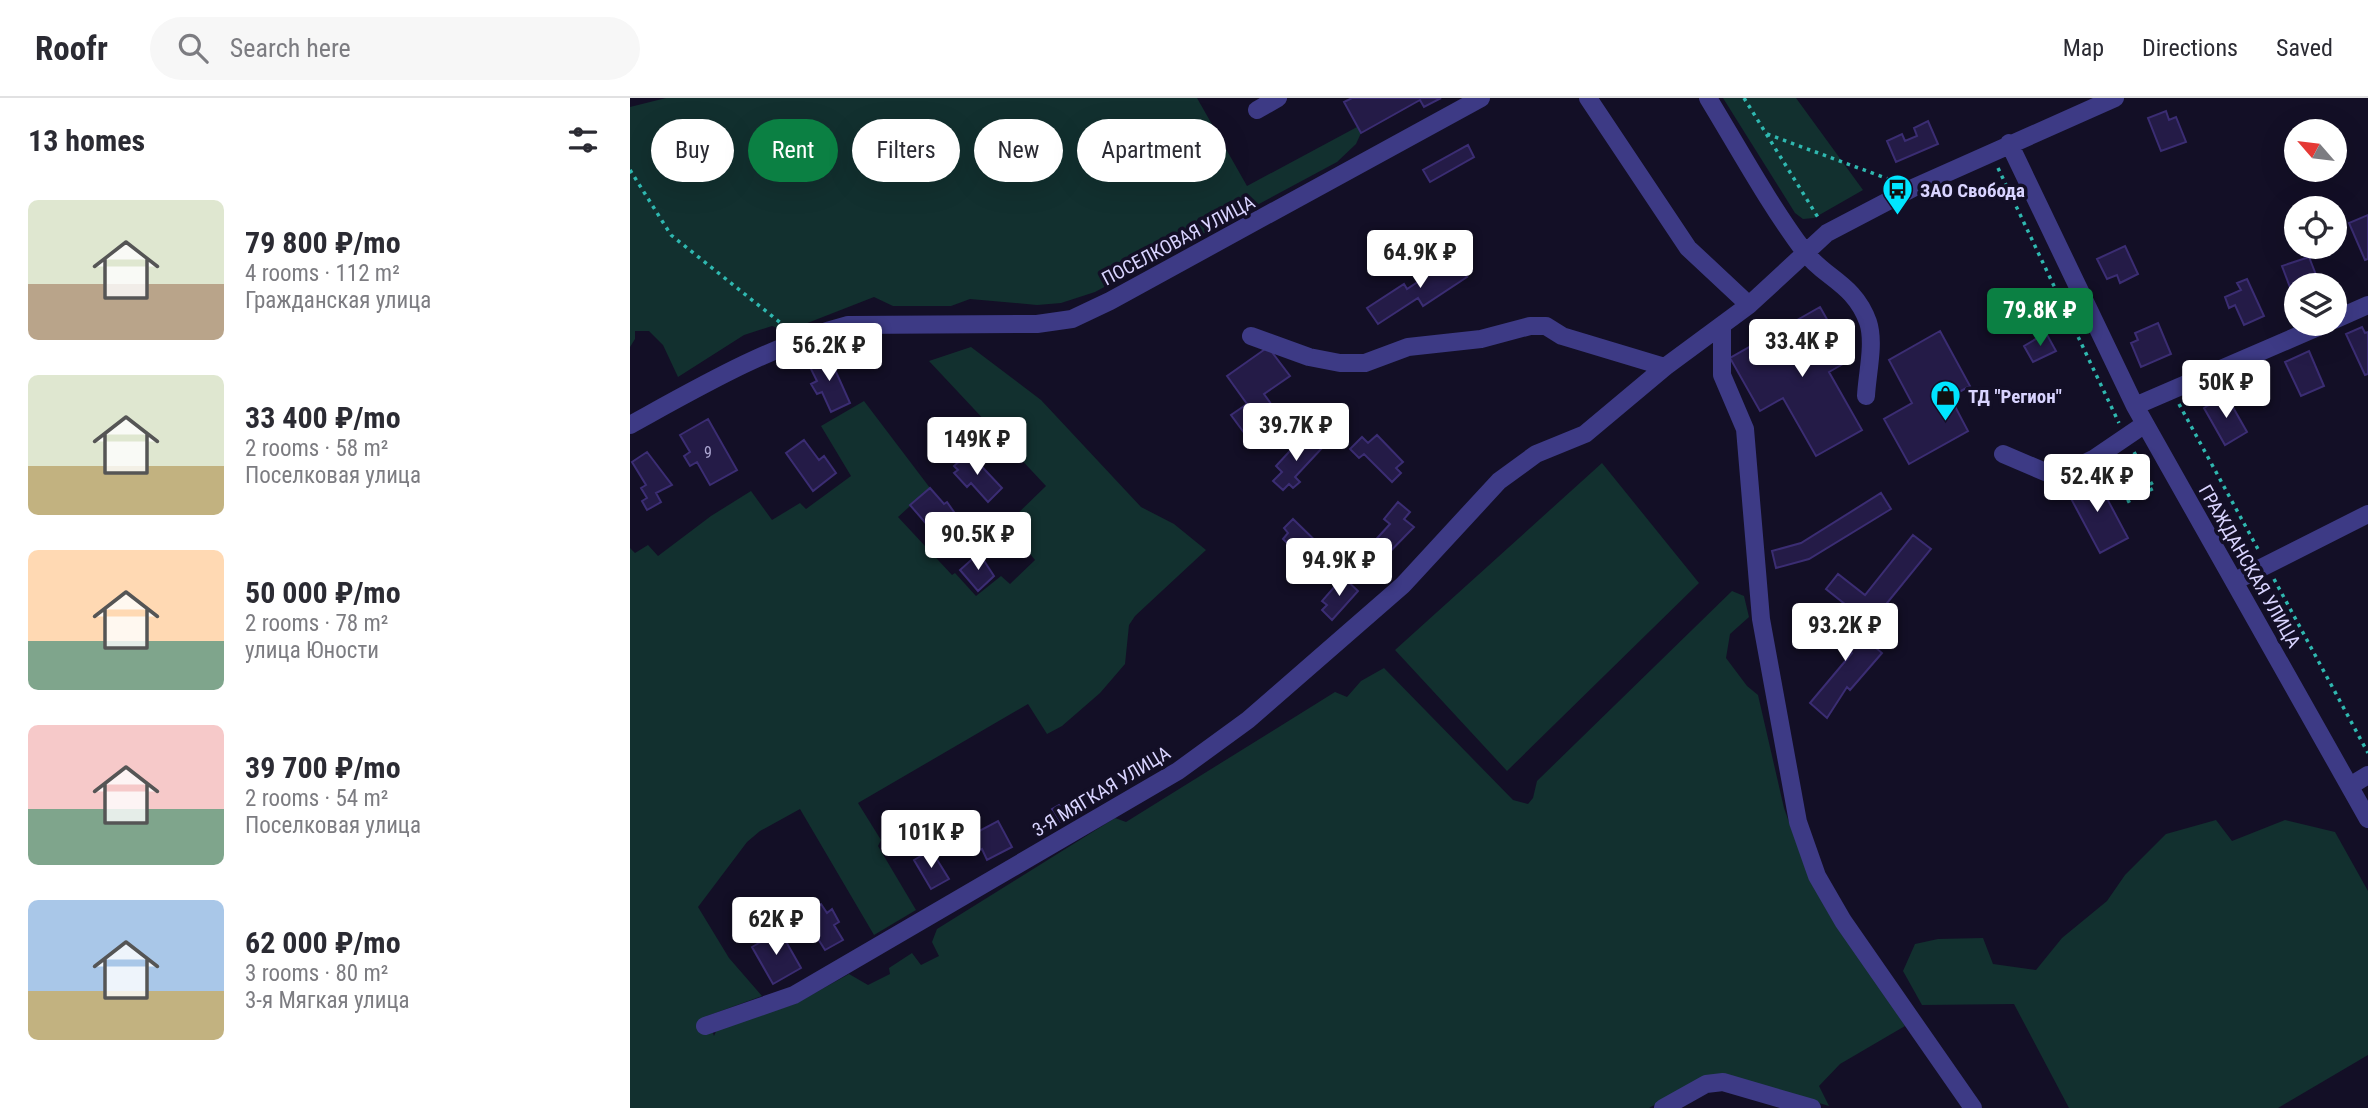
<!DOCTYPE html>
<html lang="en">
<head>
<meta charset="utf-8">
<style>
	:root { --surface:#fff; --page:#f7f7f7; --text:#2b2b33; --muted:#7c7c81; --line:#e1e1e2; --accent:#0b8043 }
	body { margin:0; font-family:"Roboto Condensed",sans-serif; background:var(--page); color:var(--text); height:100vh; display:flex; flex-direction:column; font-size:26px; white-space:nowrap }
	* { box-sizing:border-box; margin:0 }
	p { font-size:23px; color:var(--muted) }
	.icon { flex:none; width:38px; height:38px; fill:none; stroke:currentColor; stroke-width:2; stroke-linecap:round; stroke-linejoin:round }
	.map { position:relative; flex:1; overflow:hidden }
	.details { display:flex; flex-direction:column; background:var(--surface); width:630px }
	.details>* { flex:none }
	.guide { position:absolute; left:21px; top:21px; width:665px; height:63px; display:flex; gap:14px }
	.needle { width:46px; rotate:298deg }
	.fabs { position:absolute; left:1654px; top:21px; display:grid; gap:14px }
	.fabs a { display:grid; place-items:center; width:63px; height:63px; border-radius:50%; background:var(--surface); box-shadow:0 7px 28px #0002; font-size:35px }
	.price { position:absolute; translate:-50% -60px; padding:0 16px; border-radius:7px; background:#fff; color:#222; font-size:23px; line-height:46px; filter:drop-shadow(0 2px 4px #0008) }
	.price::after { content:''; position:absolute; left:50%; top:42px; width:21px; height:16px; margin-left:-10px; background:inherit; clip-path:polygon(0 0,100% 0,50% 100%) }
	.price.current { background:var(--accent); color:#fff }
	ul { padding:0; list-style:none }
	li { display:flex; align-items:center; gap:21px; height:175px; padding:0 28px }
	li span { display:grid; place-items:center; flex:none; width:196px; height:140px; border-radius:10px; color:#555 }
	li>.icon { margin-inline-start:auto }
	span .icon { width:84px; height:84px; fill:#fffc; stroke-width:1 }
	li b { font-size:30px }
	h2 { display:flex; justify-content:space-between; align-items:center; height:84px; padding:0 28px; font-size:30px }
	.tag { padding:0 24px; border-radius:32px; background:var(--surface); box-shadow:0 7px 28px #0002; font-size:24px; line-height:63px }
	.tag.current { background:var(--accent); color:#fff }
	header { display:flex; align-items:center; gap:42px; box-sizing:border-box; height:98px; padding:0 35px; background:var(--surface); border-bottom:2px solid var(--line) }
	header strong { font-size:33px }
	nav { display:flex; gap:38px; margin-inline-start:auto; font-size:24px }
	.search { width:490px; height:63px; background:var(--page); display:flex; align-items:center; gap:18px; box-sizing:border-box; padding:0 24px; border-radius:38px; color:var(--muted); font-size:26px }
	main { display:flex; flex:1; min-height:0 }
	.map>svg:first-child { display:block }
</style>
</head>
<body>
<header>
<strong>Roofr</strong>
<div class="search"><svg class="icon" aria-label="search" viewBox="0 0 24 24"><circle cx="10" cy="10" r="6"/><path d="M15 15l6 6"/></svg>Search here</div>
<nav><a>Map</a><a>Directions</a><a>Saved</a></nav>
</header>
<main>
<section class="details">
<h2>13 homes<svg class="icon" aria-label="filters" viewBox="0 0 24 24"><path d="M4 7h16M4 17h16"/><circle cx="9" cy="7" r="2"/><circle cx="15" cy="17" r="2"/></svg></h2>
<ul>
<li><span style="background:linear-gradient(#dfe7d0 60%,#b9a48a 0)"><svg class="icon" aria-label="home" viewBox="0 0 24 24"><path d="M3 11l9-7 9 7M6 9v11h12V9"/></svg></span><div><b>79 800 ₽/mo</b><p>4 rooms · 112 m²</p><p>Гражданская улица</p></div></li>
<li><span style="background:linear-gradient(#dfe7d0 65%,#c2b280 0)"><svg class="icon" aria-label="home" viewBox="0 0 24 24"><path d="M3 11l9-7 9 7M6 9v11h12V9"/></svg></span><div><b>33 400 ₽/mo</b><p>2 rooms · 58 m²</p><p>Поселковая улица</p></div></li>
<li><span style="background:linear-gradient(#ffd9b3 65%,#7fa58c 0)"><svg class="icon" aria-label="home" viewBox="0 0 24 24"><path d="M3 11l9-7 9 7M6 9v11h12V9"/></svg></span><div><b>50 000 ₽/mo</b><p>2 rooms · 78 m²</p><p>улица Юности</p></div></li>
<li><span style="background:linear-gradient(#f6c9c9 60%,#7fa58c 0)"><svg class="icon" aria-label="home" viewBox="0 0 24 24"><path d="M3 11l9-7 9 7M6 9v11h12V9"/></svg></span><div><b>39 700 ₽/mo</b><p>2 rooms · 54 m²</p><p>Поселковая улица</p></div></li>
<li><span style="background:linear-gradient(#a9c7e8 65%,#c2b280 0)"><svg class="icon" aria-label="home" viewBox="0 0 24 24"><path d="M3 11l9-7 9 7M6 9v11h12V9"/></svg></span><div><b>62 000 ₽/mo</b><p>3 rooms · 80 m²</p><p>3-я Мягкая улица</p></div></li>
</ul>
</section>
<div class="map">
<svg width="1738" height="1010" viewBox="0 0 1738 1010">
	<rect width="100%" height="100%" fill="#130f26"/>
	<path fill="#12302f" d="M 36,0 L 567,0 L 617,88 L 727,29 L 731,35 L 726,46 L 707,64 L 465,194 L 431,205 L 407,207 L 340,201 L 321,208 L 263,208 L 244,199 L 157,233 L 142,228 L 114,237 L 48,279 L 33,247 L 19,233 L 5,233 L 5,241 L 0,249 L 0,9 Z
		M 1093,0 L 1166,0 L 1233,92 L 1184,120 L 1173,121 L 1165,115 Z
		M 341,249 L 411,302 L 511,409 L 544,426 L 576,452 L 505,518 L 499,527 L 495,566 L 470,595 L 432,628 L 417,636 L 398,606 L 228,705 L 251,742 L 248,748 L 286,812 L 244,837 L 170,711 L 130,733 L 117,744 L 68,809 L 99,860 L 132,898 L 77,918 L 84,938 L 87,931 L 165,906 L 219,876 L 238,887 L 260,876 L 259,870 L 282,855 L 291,867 L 309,858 L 302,844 L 307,831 L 485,720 L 496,724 L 705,594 L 717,599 L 731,583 L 754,570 L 883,702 L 898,706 L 903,700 L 907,683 L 1102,493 L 1114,498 L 1119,519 L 1100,536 L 1096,560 L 1117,588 L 1128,597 L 1154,710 L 1179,780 L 1275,928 L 1210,966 L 1189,988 L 1199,1008 L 1105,980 L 1073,980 L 1019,1010 L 0,1010 L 0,450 L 5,455 L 18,447 L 28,458 L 81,418 L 121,393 L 142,422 L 170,405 L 176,411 L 221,378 L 191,328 L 234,303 L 300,390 L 268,419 L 322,477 L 325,475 L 346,498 L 371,478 L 380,486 L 405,462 L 387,440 L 380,423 L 416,388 L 299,263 Z
		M 972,365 L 1069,485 L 877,673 L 765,552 Z
		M 1586,722 L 1602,743 L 1655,722 L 1705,734 L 1738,793 L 1738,957 L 1648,1010 L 1439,1010 L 1384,906 L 1292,907 L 1273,873 L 1285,846 L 1308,841 L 1353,840 L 1363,866 L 1406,872 L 1432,840 L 1477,803 L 1495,777 L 1536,736 Z"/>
	<path fill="#241b47" stroke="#3b2d73" stroke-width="2" d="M 722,0 L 811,0 L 794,9 L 790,2 L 731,35 L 714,4 Z
		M 1536,13 L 1539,22 L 1546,19 L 1556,44 L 1531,53 L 1518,20 Z
		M 1298,23 L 1308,46 L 1266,64 L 1257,43 L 1272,36 L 1275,43 L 1287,38 L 1284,30 Z
		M 838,47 L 844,59 L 800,84 L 793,72 Z
		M 1738,117 L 1738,161 L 1735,162 L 1719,125 Z
		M 1495,148 L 1508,176 L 1490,185 L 1487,177 L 1477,181 L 1467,161 Z
		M 815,159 L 819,164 L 824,160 L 837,179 L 793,208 L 788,200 L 748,226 L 737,210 L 774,186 L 777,191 L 807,171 L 804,166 Z
		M 1679,159 L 1690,187 L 1666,187 L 1661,192 L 1652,168 Z
		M 1617,181 L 1634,218 L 1614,227 L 1605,207 L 1599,210 L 1595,199 L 1611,192 L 1607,185 Z
		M 1190,209 L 1220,262 L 1199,274 L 1232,332 L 1186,358 L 1153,300 L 1130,313 L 1100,260 Z
		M 1528,225 L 1541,256 L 1511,269 L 1501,245 L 1508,242 L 1505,235 Z
		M 1732,229 L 1735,235 L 1738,234 L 1738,276 L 1735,277 L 1716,236 Z
		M 1310,233 L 1340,288 L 1320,299 L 1338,333 L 1279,366 L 1254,321 L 1282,305 L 1259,262 Z
		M 1416,235 L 1426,253 L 1403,264 L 1394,248 Z
		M 638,249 L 660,278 L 634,296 L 646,313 L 615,336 L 601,317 L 617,306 L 597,278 Z
		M 1679,253 L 1694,288 L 1671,298 L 1655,264 Z
		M 198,256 L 220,305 L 201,314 L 192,294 L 187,296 L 181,286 L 187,283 L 178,265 Z
		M 1596,297 L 1617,334 L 1595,347 L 1574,310 Z
		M 78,321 L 107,372 L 80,387 L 67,364 L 60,368 L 54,358 L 60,354 L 50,337 Z
		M 747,337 L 773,364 L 766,370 L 771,375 L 762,384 L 734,356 L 729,360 L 720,351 L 732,339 L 738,345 Z
		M 671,341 L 677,346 L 682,341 L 692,350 L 665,379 L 670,384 L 663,390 L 659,386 L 653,392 L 643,383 L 652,374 L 646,368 Z
		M 174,342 L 189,362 L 194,358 L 206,375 L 183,393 L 156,355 Z
		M 17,354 L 42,387 L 26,395 L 31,404 L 17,412 L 12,403 L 17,400 L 11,390 L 16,387 L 2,364 Z
		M 339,355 L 372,390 L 358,404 L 341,385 L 337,389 L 324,375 L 328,372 L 324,368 Z
		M 1465,378 L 1498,440 L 1470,455 L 1437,393 Z
		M 300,390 L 314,406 L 317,404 L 338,434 L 318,451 L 280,407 Z
		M 1251,395 L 1261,411 L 1179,461 L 1146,470 L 1142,453 L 1171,445 Z
		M 768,404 L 780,414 L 774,421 L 784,429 L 743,471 L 730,459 L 760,426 L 754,421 Z
		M 663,421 L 698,455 L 687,466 L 682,460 L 677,465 L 653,441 L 658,435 L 654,430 Z
		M 1283,437 L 1301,451 L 1240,526 L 1196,491 L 1208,476 L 1235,497 Z
		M 349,455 L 364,478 L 348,493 L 330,472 Z
		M 713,479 L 728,493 L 702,522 L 692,512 L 697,507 L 692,503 Z
		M 1202,512 L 1252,555 L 1220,592 L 1217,589 L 1197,620 L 1180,605 L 1222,555 L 1189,527 Z
		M 429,707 L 437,719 L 430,724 L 422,711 Z
		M 368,723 L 382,749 L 357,762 L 352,751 L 344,756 L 336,740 Z
		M 301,752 L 319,781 L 301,791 L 284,762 Z
		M 191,806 L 197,815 L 202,811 L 209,824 L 204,827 L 213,842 L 195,852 L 173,817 Z
		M 150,833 L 171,870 L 143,886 L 122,849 Z"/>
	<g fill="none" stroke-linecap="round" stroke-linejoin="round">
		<path stroke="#2fb8b0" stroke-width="3.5" stroke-dasharray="3.5 5" stroke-linecap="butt" d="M 1114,0 L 1189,121
			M 1137,36 L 1261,82
			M 1368,70 L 1489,325
			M 0,72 L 41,137 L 157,230
			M 1549,306 L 1629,453
			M 1497,404 L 1524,390 L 1504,354
			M 1644,481 L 1738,655"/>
		<path stroke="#3d3a85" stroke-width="18" d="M 958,0 L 1058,150 L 1119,207
			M 1078,0 C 1109,51 1139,106 1174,153 C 1194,180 1224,185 1238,224 C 1245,245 1237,276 1236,298
			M 627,12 L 648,0
			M 1379,45 L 1505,308 L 1738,721
			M 1704,222 L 1738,207
			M 1092,229 L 1092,277 L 1115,331 L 1131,521 L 1168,724 L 1187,778 L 1213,823 L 1343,1010
			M 621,238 L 679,259 L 710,265 L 735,265 L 778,249 L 851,241 L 900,228 L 916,228 L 932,238 L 1035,269
			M 1505,308 L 1695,226
			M 0,327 C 69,289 141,247 218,227 L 407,226 L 442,221 L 480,203 L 851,0
			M 1373,356 L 1427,379 L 1465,360 L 1515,326
			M 1605,483 L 1738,416
			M 1720,688 L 1738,677
			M 75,928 L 164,897 L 548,673 L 618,622 L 773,487 L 869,383 L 906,356 L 955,336 L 1035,269 L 1119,207 L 1197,135 L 1283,90 L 1485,0
			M 1033,1010 L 1076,986 L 1093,984 L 1182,1010"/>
	</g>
	<defs>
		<symbol id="bus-pin" viewBox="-11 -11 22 30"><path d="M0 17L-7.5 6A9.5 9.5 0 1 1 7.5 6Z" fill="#00e5ff" stroke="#130f26"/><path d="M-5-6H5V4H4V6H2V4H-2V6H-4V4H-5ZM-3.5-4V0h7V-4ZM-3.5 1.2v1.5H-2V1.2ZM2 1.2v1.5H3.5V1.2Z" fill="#111"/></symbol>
		<symbol id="shop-pin" viewBox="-11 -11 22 30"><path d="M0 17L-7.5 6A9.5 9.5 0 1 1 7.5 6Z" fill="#00e5ff" stroke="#130f26"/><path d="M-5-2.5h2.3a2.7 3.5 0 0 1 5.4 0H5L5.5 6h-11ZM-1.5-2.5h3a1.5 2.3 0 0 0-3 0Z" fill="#111"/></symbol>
	</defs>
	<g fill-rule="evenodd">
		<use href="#bus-pin" x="1250" y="74" width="35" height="47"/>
		<use href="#shop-pin" x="1298" y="280" width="35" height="47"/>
	</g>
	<g text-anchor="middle" stroke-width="7" stroke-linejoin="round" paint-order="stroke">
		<g font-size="16" fill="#aca6d1">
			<text x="78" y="360">9</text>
		</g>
		<g font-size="19" font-weight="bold" fill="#d9d4ff" stroke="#130f26" text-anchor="start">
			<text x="1290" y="99">ЗАО Свобода</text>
			<text x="1338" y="305">ТД "Регион"</text>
		</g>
		<g font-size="19" fill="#d9d4ff" stroke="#130f26">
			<text transform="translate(548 142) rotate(-28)" y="7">ПОСЕЛКОВАЯ УЛИЦА</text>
			<text transform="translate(1620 468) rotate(60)" y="7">ГРАЖДАНСКАЯ УЛИЦА</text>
			<text transform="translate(471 693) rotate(-31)" y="7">3-Я МЯГКАЯ УЛИЦА</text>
		</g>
	</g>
</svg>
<div class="fabs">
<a><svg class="needle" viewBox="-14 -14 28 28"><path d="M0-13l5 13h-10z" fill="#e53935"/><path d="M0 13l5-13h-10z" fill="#7c7c81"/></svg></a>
<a><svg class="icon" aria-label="locate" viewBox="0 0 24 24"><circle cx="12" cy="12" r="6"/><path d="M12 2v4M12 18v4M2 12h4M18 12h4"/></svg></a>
<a><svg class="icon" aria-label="layers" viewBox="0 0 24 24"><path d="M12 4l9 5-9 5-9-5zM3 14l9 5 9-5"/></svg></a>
</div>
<b class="price" style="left:790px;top:192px">64.9K ₽</b>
<b class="price current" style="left:1410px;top:250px">79.8K ₽</b>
<b class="price" style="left:1172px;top:281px">33.4K ₽</b>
<b class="price" style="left:199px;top:285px">56.2K ₽</b>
<b class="price" style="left:1596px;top:322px">50K ₽</b>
<b class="price" style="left:666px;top:365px">39.7K ₽</b>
<b class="price" style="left:347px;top:379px">149K ₽</b>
<b class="price" style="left:1467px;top:416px">52.4K ₽</b>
<b class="price" style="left:348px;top:474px">90.5K ₽</b>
<b class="price" style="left:709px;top:500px">94.9K ₽</b>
<b class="price" style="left:1215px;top:565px">93.2K ₽</b>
<b class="price" style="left:301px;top:772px">101K ₽</b>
<b class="price" style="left:146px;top:859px">62K ₽</b>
<div class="guide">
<a class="tag">Buy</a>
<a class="tag current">Rent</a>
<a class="tag">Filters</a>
<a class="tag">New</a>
<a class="tag">Apartment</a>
</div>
</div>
</main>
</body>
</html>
